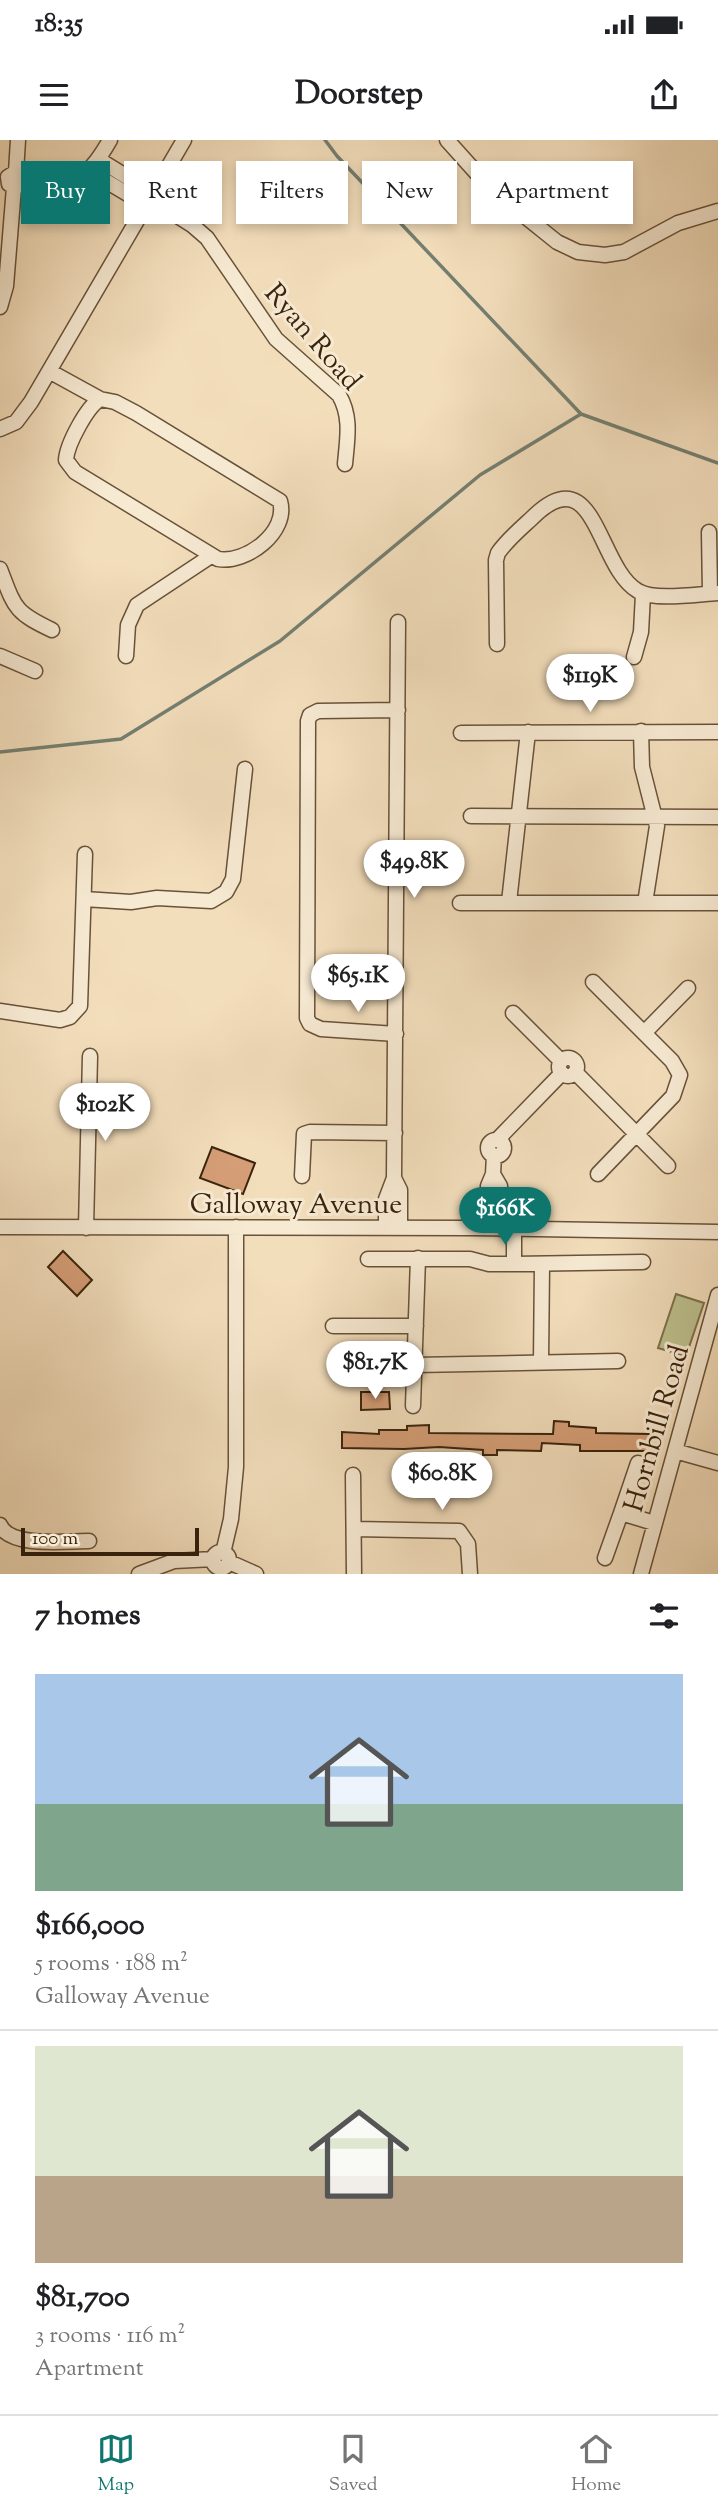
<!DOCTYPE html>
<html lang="en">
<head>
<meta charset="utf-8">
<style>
	:root { --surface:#fff; --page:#f6f6f6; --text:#202124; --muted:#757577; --line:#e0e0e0; --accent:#0f766e }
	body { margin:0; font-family:"Sorts Mill Goudy",serif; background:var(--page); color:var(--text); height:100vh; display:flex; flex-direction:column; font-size:26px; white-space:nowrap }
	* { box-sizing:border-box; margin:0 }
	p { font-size:23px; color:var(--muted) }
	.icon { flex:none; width:38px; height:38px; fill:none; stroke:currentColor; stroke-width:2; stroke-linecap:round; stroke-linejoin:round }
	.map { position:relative; height:1434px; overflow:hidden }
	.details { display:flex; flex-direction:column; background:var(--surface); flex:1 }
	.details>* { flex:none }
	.top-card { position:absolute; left:21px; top:21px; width:677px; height:63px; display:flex; gap:14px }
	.scale { position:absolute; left:21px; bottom:18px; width:178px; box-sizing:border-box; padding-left:7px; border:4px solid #3a230d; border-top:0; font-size:19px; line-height:24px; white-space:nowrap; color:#3a230d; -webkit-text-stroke:5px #f7ead3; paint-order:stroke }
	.price { position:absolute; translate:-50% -60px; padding:0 16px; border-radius:24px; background:#fff; color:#222; font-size:23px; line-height:46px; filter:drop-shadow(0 2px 4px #0008) }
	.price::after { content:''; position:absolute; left:50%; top:42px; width:21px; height:16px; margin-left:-10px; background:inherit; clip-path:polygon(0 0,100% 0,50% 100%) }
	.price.current { background:var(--accent); color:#fff }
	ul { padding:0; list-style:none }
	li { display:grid; align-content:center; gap:14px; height:371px; padding:0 35px }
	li+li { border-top:2px solid var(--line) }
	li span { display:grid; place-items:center; height:217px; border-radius:0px; color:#555 }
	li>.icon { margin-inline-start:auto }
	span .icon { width:126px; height:126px; fill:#fffc; stroke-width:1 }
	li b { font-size:30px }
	h2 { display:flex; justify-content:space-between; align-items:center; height:84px; padding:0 35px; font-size:30px }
	.pill { padding:0 24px; border-radius:0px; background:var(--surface); box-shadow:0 4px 10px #0003; font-size:24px; line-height:63px }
	.pill.current { background:var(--accent); color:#fff }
	.status { display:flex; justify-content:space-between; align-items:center; height:49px; padding:0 35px; background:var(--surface); direction:ltr }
	.status svg { height:19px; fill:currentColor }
	header { display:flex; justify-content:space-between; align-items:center; height:91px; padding:0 35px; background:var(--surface); font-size:32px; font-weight:700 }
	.tab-bar { display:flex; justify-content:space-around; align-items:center; height:98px; border-top:2px solid var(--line); background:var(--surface); font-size:19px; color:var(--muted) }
	.tab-bar a { display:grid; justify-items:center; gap:4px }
	.tab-bar .current { color:var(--accent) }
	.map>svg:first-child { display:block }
</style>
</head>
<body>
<div class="status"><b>18:35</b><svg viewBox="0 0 49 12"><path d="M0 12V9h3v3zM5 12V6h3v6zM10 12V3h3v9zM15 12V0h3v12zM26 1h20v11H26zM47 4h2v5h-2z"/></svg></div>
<header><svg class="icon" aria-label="menu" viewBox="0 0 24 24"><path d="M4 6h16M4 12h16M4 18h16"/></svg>Doorstep<svg class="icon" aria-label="share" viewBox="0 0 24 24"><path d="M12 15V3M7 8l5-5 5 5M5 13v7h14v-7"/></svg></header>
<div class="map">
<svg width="718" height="1434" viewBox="0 0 718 1434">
	<rect width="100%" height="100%" fill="#f3debc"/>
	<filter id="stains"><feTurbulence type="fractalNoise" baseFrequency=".00286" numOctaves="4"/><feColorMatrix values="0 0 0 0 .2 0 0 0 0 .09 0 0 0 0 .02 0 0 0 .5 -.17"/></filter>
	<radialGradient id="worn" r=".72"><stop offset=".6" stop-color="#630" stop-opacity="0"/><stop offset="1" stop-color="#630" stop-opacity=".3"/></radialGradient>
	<path fill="#bdc18f" stroke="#7c724e" stroke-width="2" d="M 676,1154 L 704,1163 L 686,1216 L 658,1208 Z"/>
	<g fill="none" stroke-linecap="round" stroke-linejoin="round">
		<path stroke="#747f71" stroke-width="3.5" d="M 325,0 L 337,16 L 581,274 L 718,323
			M 0,612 L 121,599 L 280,501 L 480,335 L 581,274"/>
	</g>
	<path fill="#d59e76" stroke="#3a230d" stroke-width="2" d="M 212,1007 L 255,1023 L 243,1054 L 200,1038 Z
		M 63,1111 L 92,1140 L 77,1156 L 48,1127 Z
		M 361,1252 L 389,1252 L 390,1269 L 361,1270 Z
		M 554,1281 L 569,1282 L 569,1286 L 596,1288 L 596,1293 L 650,1294 L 650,1311 L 580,1311 L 580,1305 L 542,1303 L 541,1311 L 497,1310 L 497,1315 L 483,1315 L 483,1310 L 439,1307 L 404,1309 L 342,1308 L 342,1292 L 379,1294 L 379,1290 L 407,1290 L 407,1286 L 429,1285 L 429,1293 L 553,1294 Z"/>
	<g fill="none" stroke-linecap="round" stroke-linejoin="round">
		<defs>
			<path id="minor" d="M 447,0 L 482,39 L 511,65 L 557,102 L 578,112 L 605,115 L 624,112 L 678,83 L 718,71
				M 98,19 L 153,53
				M 89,31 L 146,65
				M 16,32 L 18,0
				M 22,42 L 22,37 L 16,32 L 8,37 L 9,44 L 14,47 L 21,45 L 22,42 C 72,45 84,45 110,0
				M 149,58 L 192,85 L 207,98 L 276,199 L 339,255 C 352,277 347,300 345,324
				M 0,167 L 6,146 L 14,47
				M 49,231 L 100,259 L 115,262 L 136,273 L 280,361 C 289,392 246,424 218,419 L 75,332 L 66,320 C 67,304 87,267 100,259
				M 0,289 L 16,282 L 31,262 L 184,0
				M 709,392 L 710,453
				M 0,429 C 15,468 14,472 52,490
				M 497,504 L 496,420 L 498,413 C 507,400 520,389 532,378 C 596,314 597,428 638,451 C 654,461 698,454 718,453
				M 0,516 L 35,531
				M 126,516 L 128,485 L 137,465 L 211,416
				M 634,517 L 641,492 L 643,454
				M 641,591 L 642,627 L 657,686 L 645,763
				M 461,593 L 718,592
				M 471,676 L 718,677
				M 84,759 L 131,762 L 157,758 L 211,761 L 226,752 L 233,739 L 245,629
				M 509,762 L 528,592
				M 460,763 L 718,763
				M 593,842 L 672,921 L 680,935 L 673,956 L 598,1034
				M 0,871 L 60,880 L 70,877 L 80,866 L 85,714
				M 513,873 L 561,921
				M 644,893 L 688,848
				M 396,894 L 321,889 L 310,884 L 307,878 L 308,581 L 310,575 L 318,571 L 398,570
				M559 927a9 9 0 1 1 18 0a9 9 0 1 1-18 0Z
				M 575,932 L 668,1026
				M 497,1000 L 562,933
				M488 1008a8 8 0 1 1 16 0a8 8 0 1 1-16 0Z
				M 493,1034 L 500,1046 L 501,1089
				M 302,1036 L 304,994 L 310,992 L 395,993
				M 394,1038 L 400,1050 L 400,1088
				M 0,1087 L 474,1088 L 718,1092
				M 386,1087 L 386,1059 L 394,1038 L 398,482
				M 86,1088 L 90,916
				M 486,1088 L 488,1046 L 493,1034 L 494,1015
				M 368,1119 L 470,1119 L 489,1124 L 514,1124 L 643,1122
				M 514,1124 L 514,1089
				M 333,1186 L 416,1186
				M 541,1223 L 542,1124
				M 415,1225 L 618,1221
				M 413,1266 L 418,1118
				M 675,1311 L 718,1323
				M 353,1335 L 354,1434
				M 621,1373 L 638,1323
				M 0,1385 C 10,1408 66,1401 89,1401
				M 355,1389 L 459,1391 L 468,1404 L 470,1434
				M213 1420a8 8 0 1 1 16 0a8 8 0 1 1-16 0Z
				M 223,1413 L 231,1379 L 236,1327 L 236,1087
				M 605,1418 L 621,1373 L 654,1383
				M 229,1422 L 256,1434
				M 139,1434 L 174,1421 L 214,1419
				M 641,1434 L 718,1155"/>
		</defs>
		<use href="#minor" stroke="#685239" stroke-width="17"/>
		<use href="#minor" stroke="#f7ead3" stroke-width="14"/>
	</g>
	<g text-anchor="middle" stroke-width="6" stroke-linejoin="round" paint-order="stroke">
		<g font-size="28" fill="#3a230d" stroke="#f7ead3">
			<text transform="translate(314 196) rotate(49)" y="10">Ryan Road</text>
			<text x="296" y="1073">Galloway Avenue</text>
			<text transform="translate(655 1288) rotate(-74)" y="10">Hornbill Road</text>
		</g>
	</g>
	<rect width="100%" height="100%" filter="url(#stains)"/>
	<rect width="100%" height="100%" fill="url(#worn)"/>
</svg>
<div class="scale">100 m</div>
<b class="price" style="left:590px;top:574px">$119K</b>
<b class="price" style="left:414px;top:760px">$49.8K</b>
<b class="price" style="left:358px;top:874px">$65.1K</b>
<b class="price" style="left:105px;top:1003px">$102K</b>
<b class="price current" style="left:505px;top:1107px">$166K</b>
<b class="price" style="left:375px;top:1261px">$81.7K</b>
<b class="price" style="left:442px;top:1372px">$60.8K</b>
<div class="top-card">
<a class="pill current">Buy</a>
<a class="pill">Rent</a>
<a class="pill">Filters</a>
<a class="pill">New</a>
<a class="pill">Apartment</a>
</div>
</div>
<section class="details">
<h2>7 homes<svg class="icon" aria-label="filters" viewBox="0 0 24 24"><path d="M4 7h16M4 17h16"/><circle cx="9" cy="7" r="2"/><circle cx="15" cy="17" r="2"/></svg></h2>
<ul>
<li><span style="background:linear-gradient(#a9c7e8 60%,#7fa58c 0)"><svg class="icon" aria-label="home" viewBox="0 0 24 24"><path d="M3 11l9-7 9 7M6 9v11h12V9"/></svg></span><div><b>$166,000</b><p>5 rooms · 188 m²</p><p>Galloway Avenue</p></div></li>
<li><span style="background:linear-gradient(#dfe7d0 60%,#b9a48a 0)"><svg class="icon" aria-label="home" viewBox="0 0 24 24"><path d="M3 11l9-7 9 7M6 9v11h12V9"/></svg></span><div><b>$81,700</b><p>3 rooms · 116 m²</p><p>Apartment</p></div></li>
</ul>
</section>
<nav class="tab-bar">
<a class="current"><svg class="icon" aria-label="map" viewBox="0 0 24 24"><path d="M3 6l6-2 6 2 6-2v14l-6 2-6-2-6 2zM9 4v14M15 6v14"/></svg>Map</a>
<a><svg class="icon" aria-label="saved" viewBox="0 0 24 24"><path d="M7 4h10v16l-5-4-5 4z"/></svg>Saved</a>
<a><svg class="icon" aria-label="home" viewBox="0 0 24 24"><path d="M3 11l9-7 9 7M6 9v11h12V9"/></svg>Home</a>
</nav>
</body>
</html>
